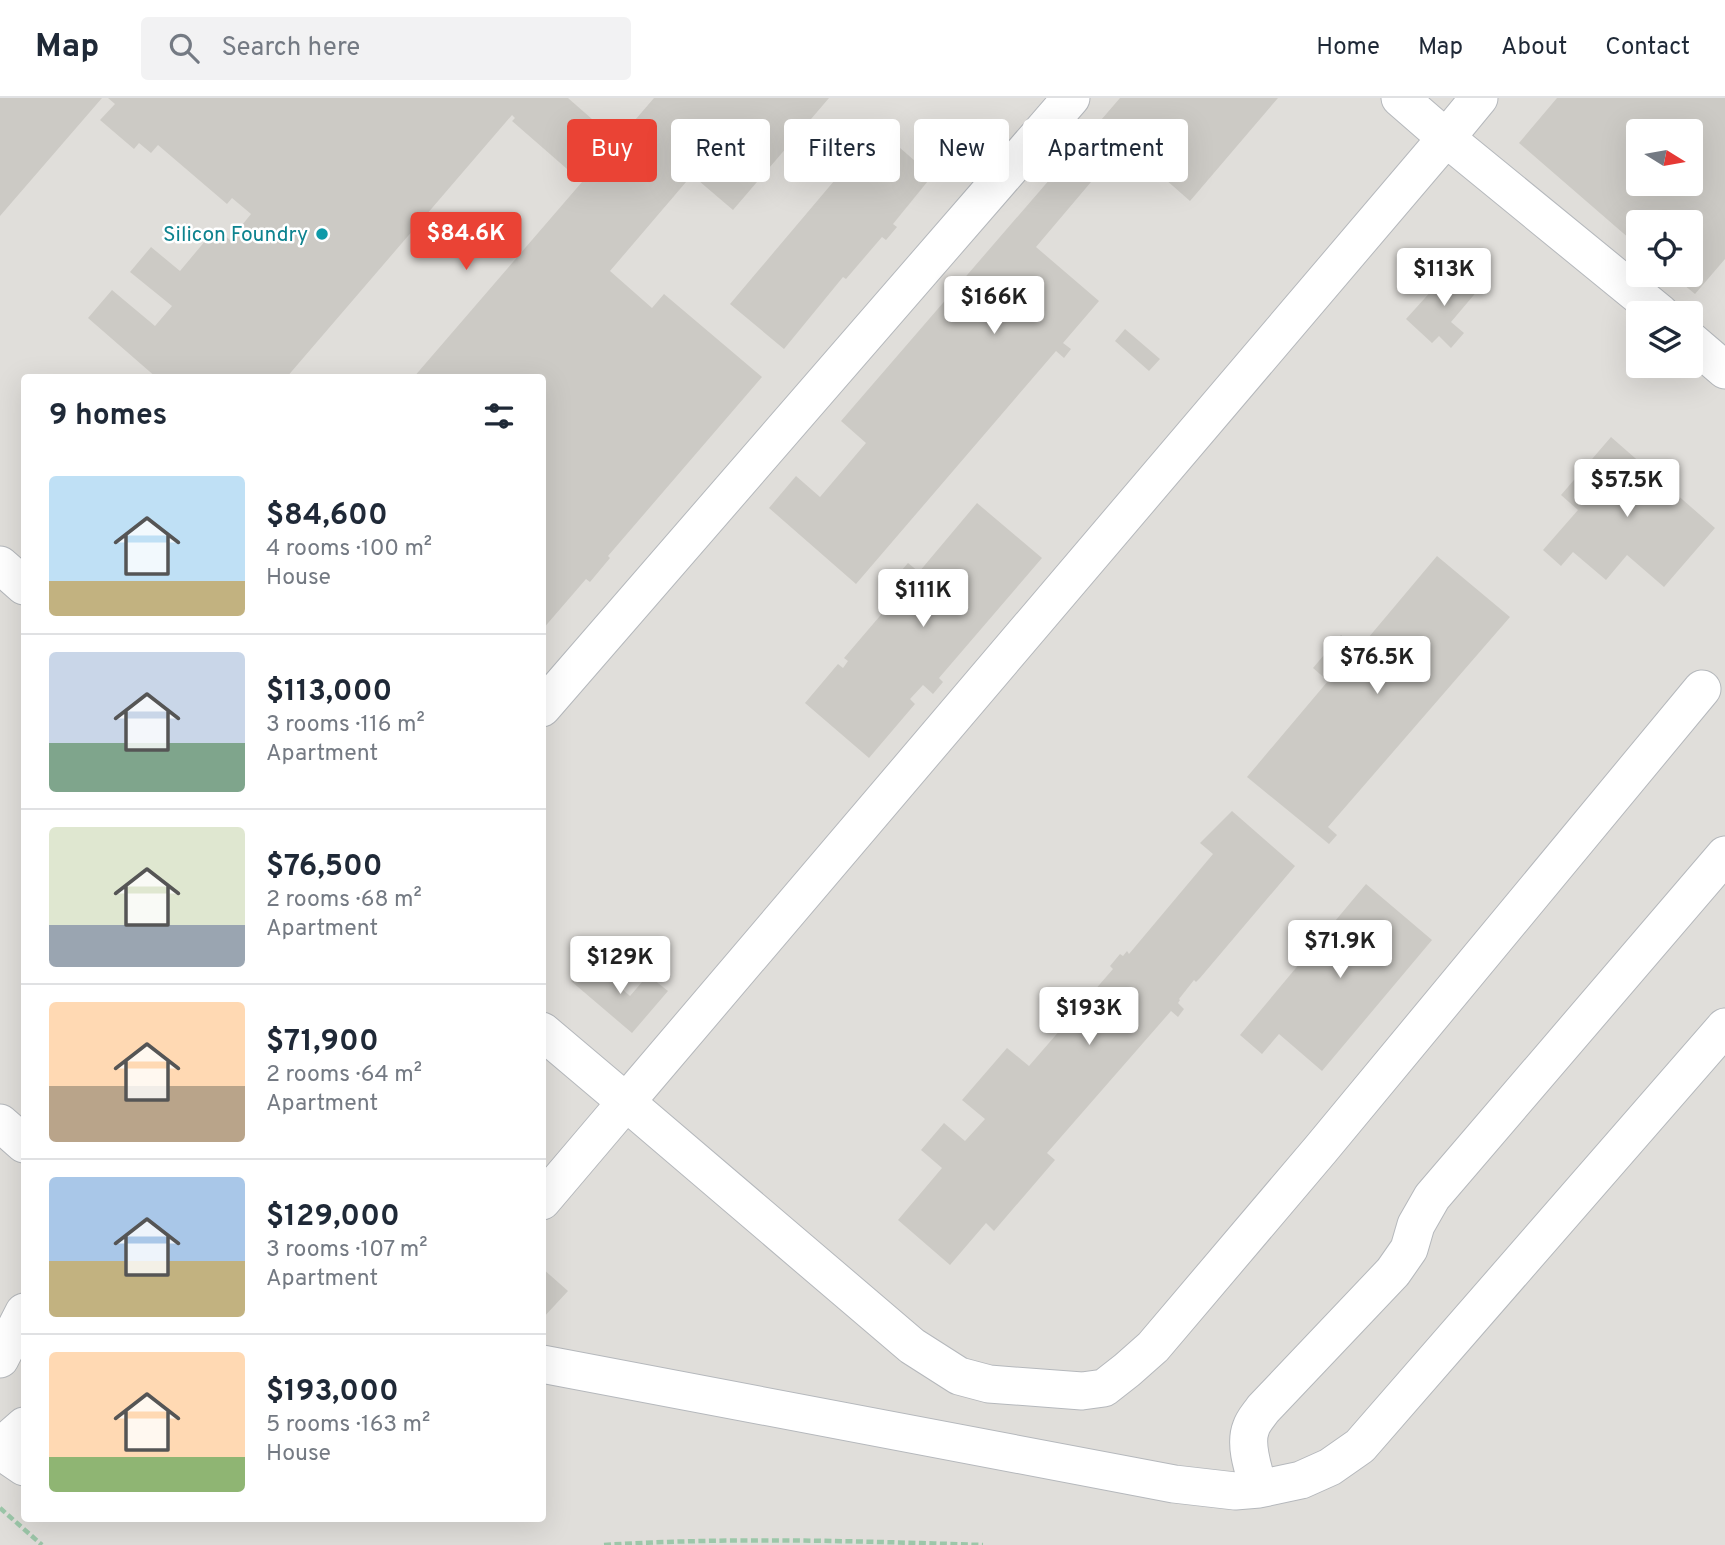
<!DOCTYPE html>
<html lang="en">
<head>
<meta charset="utf-8">
<style>
	:root { --surface:#fff; --page:#f2f2f3; --text:#1f2937; --muted:#747a83; --line:#e0e1e3; --accent:#ea4335 }
	body { margin:0; font-family:Overpass,sans-serif; background:var(--page); color:var(--text); height:100vh; display:flex; flex-direction:column; font-size:26px; white-space:nowrap }
	* { box-sizing:border-box; margin:0 }
	p { font-size:23px; color:var(--muted) }
	.icon { flex:none; width:38px; height:38px; fill:none; stroke:currentColor; stroke-width:2; stroke-linecap:round; stroke-linejoin:round }
	.map { position:relative; flex:1; overflow:hidden }
	.details { position:absolute; left:21px; top:276px; width:525px; height:1148px; display:flex; flex-direction:column; background:var(--surface); border-radius:7px; box-shadow:0 7px 28px #0002 }
	.details>* { flex:none }
	.top-card { position:absolute; left:567px; top:21px; width:665px; height:63px; display:flex; gap:14px }
	.needle { width:46px; rotate:101deg }
	.tools { position:absolute; left:1626px; top:21px; display:grid; gap:14px }
	.tools a { display:grid; place-items:center; width:77px; height:77px; border-radius:7px; background:var(--surface); box-shadow:0 7px 28px #0002; font-size:35px }
	.price { position:absolute; translate:-50% -60px; padding:0 16px; border-radius:7px; background:#fff; color:#222; font-size:23px; line-height:46px; filter:drop-shadow(0 2px 4px #0008) }
	.price::after { content:''; position:absolute; left:50%; top:42px; width:21px; height:16px; margin-left:-10px; background:inherit; clip-path:polygon(0 0,100% 0,50% 100%) }
	.price.selected { background:var(--accent); color:#fff }
	ul { padding:0; list-style:none }
	li { display:flex; align-items:center; gap:21px; height:175px; padding:0 28px }
	li+li { border-top:2px solid var(--line) }
	li span { display:grid; place-items:center; flex:none; width:196px; height:140px; border-radius:7px; color:#555 }
	li>.icon { margin-inline-start:auto }
	span .icon { width:84px; height:84px; fill:#fffc; stroke-width:1 }
	li b { font-size:30px }
	h2 { display:flex; justify-content:space-between; align-items:center; height:84px; padding:0 28px; font-size:30px }
	.pill { padding:0 24px; border-radius:7px; background:var(--surface); box-shadow:0 7px 28px #0002; font-size:24px; line-height:63px }
	.pill.selected { background:var(--accent); color:#fff }
	header { display:flex; align-items:center; gap:42px; box-sizing:border-box; height:98px; padding:0 35px; background:var(--surface); border-bottom:2px solid var(--line) }
	header strong { font-size:33px }
	nav { display:flex; gap:38px; margin-inline-start:auto; font-size:24px }
	.search { width:490px; height:63px; background:var(--page); display:flex; align-items:center; gap:18px; box-sizing:border-box; padding:0 24px; border-radius:7px; color:var(--muted); font-size:26px }
	.map>svg:first-child { display:block }
</style>
</head>
<body>
<header>
<strong>Map</strong>
<div class="search"><svg class="icon" aria-label="search" viewBox="0 0 24 24"><circle cx="10" cy="10" r="6"/><path d="M15 15l6 6"/></svg>Search here</div>
<nav><a>Home</a><a>Map</a><a>About</a><a>Contact</a></nav>
</header>
<div class="map">
<svg width="1725" height="1447" viewBox="0 0 1725 1447">
	<rect width="100%" height="100%" fill="#f1efe8"/>
	<path fill="#e0deda" fill-rule="evenodd" d="M 0,0 L 1725,0 L 1725,1447 L 0,1447 ZM 1638,33 L 1690,33 L 1690,86 L 1638,86 ZM 1638,124 L 1690,124 L 1690,177 L 1638,177 ZM 1638,215 L 1690,215 L 1690,268 L 1638,268 ZM 24,280 L 542,280 L 542,1421 L 24,1421 Z"/>
	<path fill="#cccac5" fill-rule="evenodd" d="M 0,0 L 102,0 L 0,118 Z
		M 108,0 L 568,0 L 617,43 L 654,0 L 829,0 L 733,112 L 692,77 L 610,173 L 652,210 L 664,196 L 762,279 L 608,458 L 610,460 L 590,484 L 586,481 L 542,532 L 542,280 L 413,280 L 582,84 L 512,23 L 515,20 L 512,17 L 286,280 L 157,280 L 88,220 L 112,192 L 155,228 L 172,208 L 130,174 L 151,149 L 180,173 L 216,130 L 230,142 L 251,116 L 232,100 L 227,106 L 158,47 L 151,55 L 139,45 L 134,51 L 100,22 L 115,6 Z
		M 1120,0 L 1278,0 L 1190,103 L 1124,45 L 1036,149 L 1099,203 L 1063,245 L 1071,251 L 1064,260 L 1056,253 L 856,486 L 769,410 L 796,378 L 820,399 L 866,345 L 841,323 Z
		M 1557,0 L 1725,0 L 1725,161 L 1695,196 L 1672,177 L 1690,177 L 1690,124 L 1638,124 L 1638,148 L 1519,45 ZM 1638,33 L 1690,33 L 1690,86 L 1638,86 Z
		M 867,44 L 888,62 L 899,49 L 932,78 L 893,126 L 897,129 L 886,142 L 882,139 L 846,181 L 843,179 L 784,251 L 730,206 Z
		M 1452,170 L 1467,184 L 1474,176 L 1484,185 L 1451,224 L 1464,235 L 1451,250 L 1439,238 L 1432,245 L 1406,221 Z
		M 1125,231 L 1160,261 L 1149,273 L 1115,243 Z
		M 1611,339 L 1715,430 L 1664,489 L 1627,457 L 1606,482 L 1573,454 L 1561,468 L 1543,452 L 1578,412 L 1561,397 Z
		M 977,405 L 1042,460 L 939,580 L 943,584 L 933,596 L 923,587 L 910,601 L 915,606 L 869,660 L 805,605 L 838,566 L 843,570 L 848,563 L 844,560 L 891,505 L 881,496 L 908,465 L 919,474 Z
		M 1437,458 L 1510,519 L 1328,729 L 1337,737 L 1329,746 L 1247,679 L 1328,583 L 1313,570 L 1341,537 L 1358,552 Z
		M 1232,713 L 1295,768 L 1200,880 L 1196,884 L 1194,882 L 1179,901 L 1180,902 L 1178,905 L 1184,911 L 1178,919 L 1171,913 L 1047,1055 L 1055,1062 L 994,1133 L 986,1125 L 950,1167 L 898,1122 L 942,1070 L 921,1052 L 944,1025 L 965,1043 L 985,1021 L 962,1002 L 1007,950 L 1029,968 L 1113,871 L 1110,868 L 1120,856 L 1123,858 L 1127,853 L 1129,856 L 1213,756 L 1200,745 Z
		M 1366,786 L 1432,842 L 1322,973 L 1279,936 L 1262,956 L 1240,937 Z
		M 589,862 L 630,898 L 648,877 L 668,893 L 632,935 L 571,883 Z
		M 542,1170 L 568,1193 L 542,1221 Z"/>
	<g fill="none" stroke-linecap="round" stroke-linejoin="round">
		<defs>
			<path id="minor" d="M 1400,0 L 1446,40 L 1479,0
				M 1690,242 L 1725,272
				M 0,467 L 24,488
				M 542,610 L 1071,0
				M 542,933 L 626,1004 L 1446,40 L 1660,215
				M 0,1025 L 24,1046
				M 542,1103 L 626,1004 L 912,1248 L 959,1278 L 989,1286 L 1082,1293 L 1104,1290 L 1127,1272 L 1153,1249 L 1321,1051 L 1702,591
				M 0,1261 L 24,1214
				M 542,1266 L 1174,1386 L 1235,1393 L 1259,1391 L 1301,1382 L 1330,1369 L 1360,1348 L 1725,929
				M 0,1347 L 6,1344 L 24,1328
				M 0,1355 L 8,1358 L 24,1369
				M 1259,1391 C 1254,1374 1244,1347 1251,1330 C 1253,1323 1259,1317 1263,1311 L 1393,1174 L 1409,1151 L 1416,1127 L 1432,1099 L 1725,757"/>
		</defs>
		<use href="#minor" stroke="#b5b8bc" stroke-width="39"/>
		<path stroke="#9cc7a9" stroke-width="4.5" stroke-dasharray="7 3.5" stroke-linecap="butt" d="M 0,1410 L 42,1447
			M 604,1447 C 731,1439 857,1443 983,1447"/>
		<use href="#minor" stroke="#fff" stroke-width="37"/>
	</g>
	<circle fill="#0f9aa8" stroke="#fff" stroke-width="2.5" cx="322" cy="136" r="7"/>
	<g text-anchor="middle" stroke-width="5" stroke-linejoin="round" paint-order="stroke">
		<g font-size="21" fill="#0d838f" stroke="#fff" text-anchor="end">
			<text x="308" y="143">Silicon Foundry</text>
		</g>
	</g>
</svg>
<div class="tools">
<a><svg class="needle" viewBox="-14 -14 28 28"><path d="M0-13l5 13h-10z" fill="#e53935"/><path d="M0 13l5-13h-10z" fill="#747a83"/></svg></a>
<a><svg class="icon" aria-label="locate" viewBox="0 0 24 24"><circle cx="12" cy="12" r="6"/><path d="M12 2v4M12 18v4M2 12h4M18 12h4"/></svg></a>
<a><svg class="icon" aria-label="layers" viewBox="0 0 24 24"><path d="M12 4l9 5-9 5-9-5zM3 14l9 5 9-5"/></svg></a>
</div>
<b class="price selected" style="left:466px;top:174px">$84.6K</b>
<b class="price" style="left:1444px;top:210px">$113K</b>
<b class="price" style="left:994px;top:238px">$166K</b>
<b class="price" style="left:1627px;top:421px">$57.5K</b>
<b class="price" style="left:923px;top:531px">$111K</b>
<b class="price" style="left:1377px;top:598px">$76.5K</b>
<b class="price" style="left:1340px;top:882px">$71.9K</b>
<b class="price" style="left:620px;top:898px">$129K</b>
<b class="price" style="left:1089px;top:949px">$193K</b>
<div class="top-card">
<a class="pill selected">Buy</a>
<a class="pill">Rent</a>
<a class="pill">Filters</a>
<a class="pill">New</a>
<a class="pill">Apartment</a>
</div>
<section class="details">
<h2>9 homes<svg class="icon" aria-label="filters" viewBox="0 0 24 24"><path d="M4 7h16M4 17h16"/><circle cx="9" cy="7" r="2"/><circle cx="15" cy="17" r="2"/></svg></h2>
<ul>
<li><span style="background:linear-gradient(#bfe0f5 75%,#c2b280 0)"><svg class="icon" aria-label="home" viewBox="0 0 24 24"><path d="M3 11l9-7 9 7M6 9v11h12V9"/></svg></span><div><b>$84,600</b><p>4 rooms · 100 m²</p><p>House</p></div></li>
<li><span style="background:linear-gradient(#c9d6e8 65%,#7fa58c 0)"><svg class="icon" aria-label="home" viewBox="0 0 24 24"><path d="M3 11l9-7 9 7M6 9v11h12V9"/></svg></span><div><b>$113,000</b><p>3 rooms · 116 m²</p><p>Apartment</p></div></li>
<li><span style="background:linear-gradient(#dfe7d0 70%,#9aa5b1 0)"><svg class="icon" aria-label="home" viewBox="0 0 24 24"><path d="M3 11l9-7 9 7M6 9v11h12V9"/></svg></span><div><b>$76,500</b><p>2 rooms · 68 m²</p><p>Apartment</p></div></li>
<li><span style="background:linear-gradient(#ffd9b3 60%,#b9a48a 0)"><svg class="icon" aria-label="home" viewBox="0 0 24 24"><path d="M3 11l9-7 9 7M6 9v11h12V9"/></svg></span><div><b>$71,900</b><p>2 rooms · 64 m²</p><p>Apartment</p></div></li>
<li><span style="background:linear-gradient(#a9c7e8 60%,#c2b280 0)"><svg class="icon" aria-label="home" viewBox="0 0 24 24"><path d="M3 11l9-7 9 7M6 9v11h12V9"/></svg></span><div><b>$129,000</b><p>3 rooms · 107 m²</p><p>Apartment</p></div></li>
<li><span style="background:linear-gradient(#ffd9b3 75%,#8fb573 0)"><svg class="icon" aria-label="home" viewBox="0 0 24 24"><path d="M3 11l9-7 9 7M6 9v11h12V9"/></svg></span><div><b>$193,000</b><p>5 rooms · 163 m²</p><p>House</p></div></li>
</ul>
</section>
</div>
</body>
</html>
